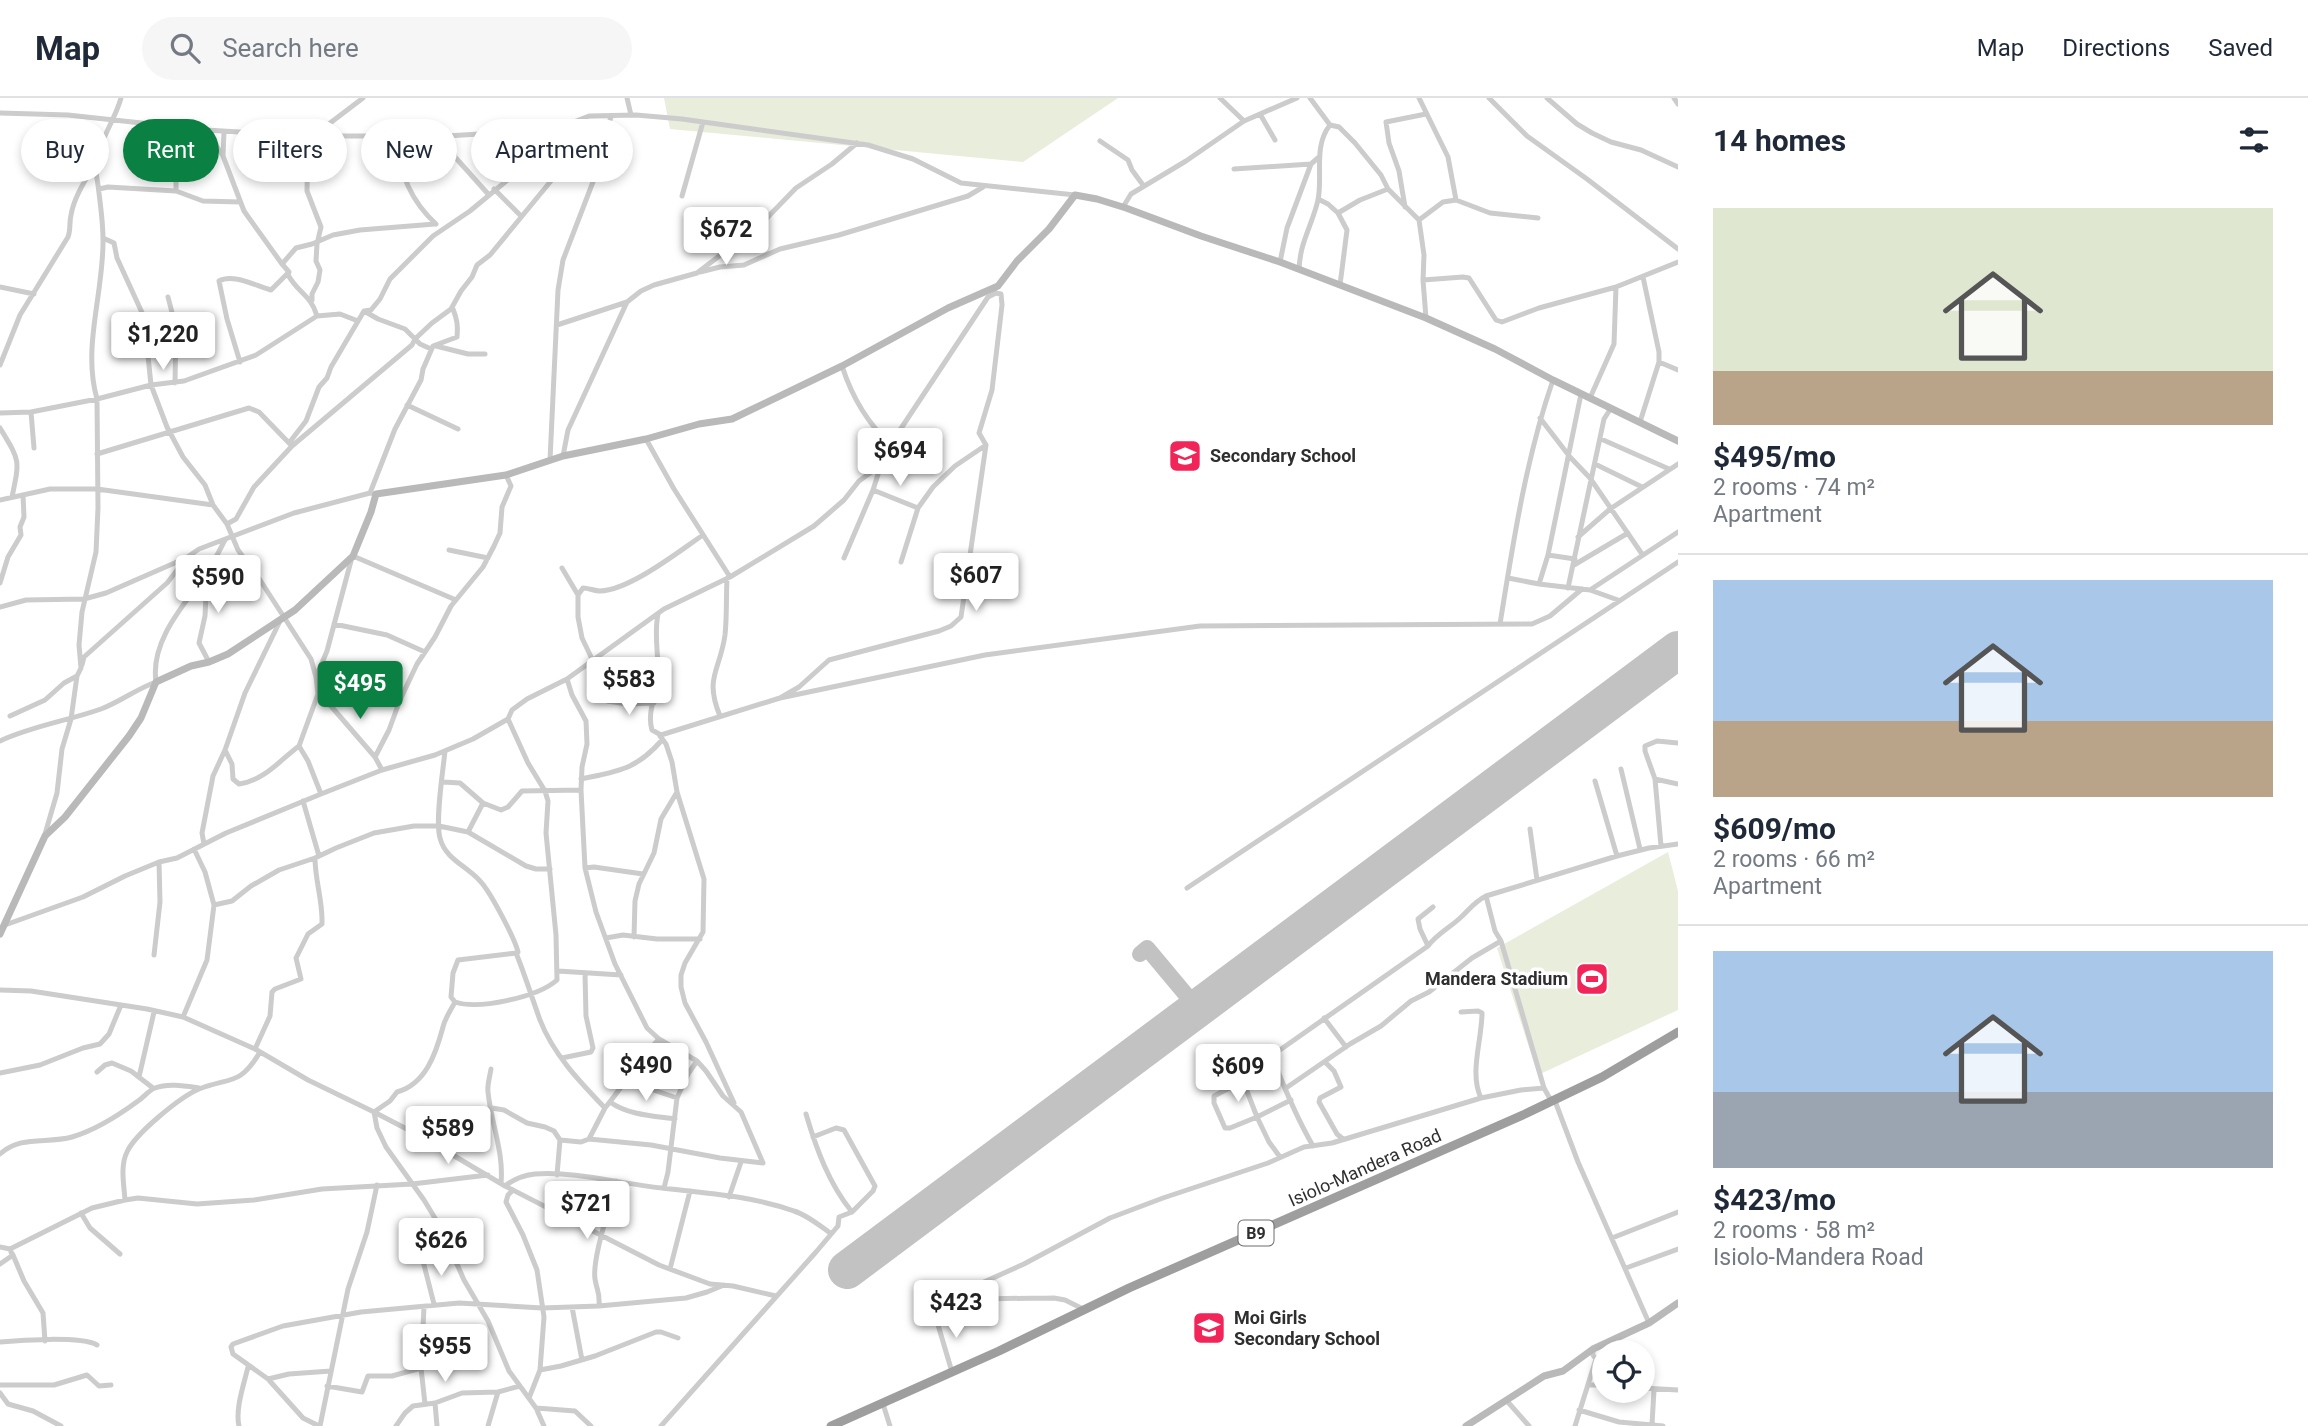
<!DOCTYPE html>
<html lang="en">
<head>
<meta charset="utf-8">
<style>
	:root { --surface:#fff; --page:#f6f6f7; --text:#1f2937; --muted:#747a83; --line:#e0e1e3; --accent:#0b8043 }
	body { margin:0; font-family:Roboto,sans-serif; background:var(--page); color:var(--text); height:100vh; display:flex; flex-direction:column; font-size:26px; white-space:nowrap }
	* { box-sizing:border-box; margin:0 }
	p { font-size:23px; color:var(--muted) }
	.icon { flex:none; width:38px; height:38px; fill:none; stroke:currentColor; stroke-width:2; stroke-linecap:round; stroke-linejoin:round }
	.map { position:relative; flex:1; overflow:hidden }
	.details { display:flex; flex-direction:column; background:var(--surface); width:630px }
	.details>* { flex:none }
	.hud { position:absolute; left:21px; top:21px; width:665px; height:63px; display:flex; gap:14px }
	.tools { position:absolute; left:1592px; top:1242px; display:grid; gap:14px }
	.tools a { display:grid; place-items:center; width:63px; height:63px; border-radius:50%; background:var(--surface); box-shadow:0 4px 10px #0003; font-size:35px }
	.price { position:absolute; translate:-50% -60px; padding:0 16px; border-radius:7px; background:#fff; color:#222; font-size:23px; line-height:46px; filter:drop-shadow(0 2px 4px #0008) }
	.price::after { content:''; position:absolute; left:50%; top:42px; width:21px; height:16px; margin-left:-10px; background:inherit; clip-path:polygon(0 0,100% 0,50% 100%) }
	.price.current { background:var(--accent); color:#fff }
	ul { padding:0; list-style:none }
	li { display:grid; align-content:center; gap:14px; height:371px; padding:0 35px }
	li+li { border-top:2px solid var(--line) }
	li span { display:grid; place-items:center; height:217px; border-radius:0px; color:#555 }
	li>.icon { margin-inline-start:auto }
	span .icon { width:126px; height:126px; fill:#fffc; stroke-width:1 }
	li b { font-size:30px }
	h2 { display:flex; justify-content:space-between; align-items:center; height:84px; padding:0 35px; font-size:30px }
	.pill { padding:0 24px; border-radius:32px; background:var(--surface); box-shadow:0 4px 10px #0003; font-size:24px; line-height:63px }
	.pill.current { background:var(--accent); color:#fff }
	header { display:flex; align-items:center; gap:42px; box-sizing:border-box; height:98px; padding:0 35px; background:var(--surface); border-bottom:2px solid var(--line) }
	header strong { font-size:33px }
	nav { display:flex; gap:38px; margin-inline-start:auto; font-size:24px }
	.search { width:490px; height:63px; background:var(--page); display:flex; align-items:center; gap:18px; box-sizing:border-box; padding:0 24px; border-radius:38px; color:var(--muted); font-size:26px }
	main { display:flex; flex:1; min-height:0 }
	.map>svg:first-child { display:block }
</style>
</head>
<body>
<header>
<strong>Map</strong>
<div class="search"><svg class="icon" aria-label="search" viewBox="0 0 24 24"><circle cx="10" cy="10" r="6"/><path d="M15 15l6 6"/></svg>Search here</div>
<nav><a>Map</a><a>Directions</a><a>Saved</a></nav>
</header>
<main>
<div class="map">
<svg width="1678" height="1328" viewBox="0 0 1678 1328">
	<rect width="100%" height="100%" fill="#fff"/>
	<path fill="#e8eddc" d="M 664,0 L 1118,0 L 1023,64 L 670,31 Z
		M 1668,754 L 1678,793 L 1678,912 L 1538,977 L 1497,850 Z"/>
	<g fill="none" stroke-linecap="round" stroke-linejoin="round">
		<path stroke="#c2c2c2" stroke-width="16" d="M 1140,856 L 1147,850 L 1198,911"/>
		<path stroke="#c2c2c2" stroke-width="38" d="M 847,1172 L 1678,552"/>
		<path stroke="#ccc" stroke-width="5" d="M 627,0 L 631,17
			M 1220,0 L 1244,23
			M 1310,0 L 1330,27 L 1339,29 L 1355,45 L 1381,77 L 1388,91 L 1419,122 L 1424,157 L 1423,182 L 1426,220
			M 1419,0 L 1448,59 L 1456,102
			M 1489,0 L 1527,38 L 1587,81 L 1678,151
			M 1547,0 L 1577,26 L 1592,35 L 1611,44 L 1641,52 L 1678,69
			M 1674,0 L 1678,6
			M 0,15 L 68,17 L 206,32 L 308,38 L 447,38 L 479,36 L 505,32 L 544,32 L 561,29 L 589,18 L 636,17 L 682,21 L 868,47 L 913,61 L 961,85 L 1075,97
			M 1260,16 L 1275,42
			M 560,31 L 576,51
			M 206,32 L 223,58
			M 224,34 L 223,58 L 244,113 L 282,166
			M 308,38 L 307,93 L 321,129 L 317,146 L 316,163 L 320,172 L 318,184 L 312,196 L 312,202
			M 313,38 L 363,0
			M 392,38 L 398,43 C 399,76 411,103 436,126
			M 447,38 L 455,59 L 489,97
			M 1100,43 L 1128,62 L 1132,72 L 1143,87
			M 1234,71 L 1311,66 L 1319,59
			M 99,91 L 108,89 L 176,93 L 203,103 L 240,104
			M 494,91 L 520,117
			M 176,93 L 176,29
			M 682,98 L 703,24
			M 1318,101 L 1328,106 L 1338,115 L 1347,132 L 1340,187
			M 1123,109 L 1131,96 L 1186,63 L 1244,23 L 1297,0
			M 1405,109 L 1399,73 L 1389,45 L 1386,24 L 1426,16
			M 1338,115 L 1360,102 L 1388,91
			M 1419,122 L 1443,104 L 1456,102 L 1490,115 L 1538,120
			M 103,140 L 114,145 L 117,160 L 144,219 L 151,287 L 167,329 L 183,359 L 205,387 L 213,407 L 227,426 L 238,452 L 260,482 L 311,561 L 316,579
			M 1280,164 L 1287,130 L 1311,66
			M 1299,172 C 1300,143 1312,128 1318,102 C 1323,78 1313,48 1330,27
			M 700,174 L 720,169 L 744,167 L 780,151 L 839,137 L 968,98 L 983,89
			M 1423,182 L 1463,179 L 1469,180 L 1496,222 L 1502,224 L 1539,210 L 1616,189 L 1678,164
			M 0,189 L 34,196
			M 168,199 L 176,230 L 175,285
			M 364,213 L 378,221 L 405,231 L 420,246 L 431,251
			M 317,218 C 311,197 299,196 288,177 L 289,174 L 282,166 L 296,150 L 312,146 L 333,137 L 360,132 L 435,126
			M 557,227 L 627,204 L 641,193 L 654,187 L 697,175 L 761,126 L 796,90 L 832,66 L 857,45
			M 436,248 L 468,256 L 485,256
			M 240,264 L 227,221 L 219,183 C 233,175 256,188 271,192 L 287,176
			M 1659,264 L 1678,272
			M 0,267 L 20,217 L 68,139 C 71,131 69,125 71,117 C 74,99 86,81 95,66
			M 842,268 C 852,299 867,325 891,347
			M 1590,300 L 1614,246 L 1616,189
			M 407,307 L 458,331
			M 31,314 L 34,350
			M 0,315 L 31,314 L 97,301 L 151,287 L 184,283 L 256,257 L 317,218 L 340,216 L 358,223
			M 1540,320 L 1570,359 L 1590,380 L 1642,456
			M 1640,324 L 1659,264 L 1659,254 L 1643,179
			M 0,330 C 20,363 20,361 12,399
			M 646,341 L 674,391 L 730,479
			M 1601,341 L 1669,371
			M 292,348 L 412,247 L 415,241 L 432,225 L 451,211 L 461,193 L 472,179 L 477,167 L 490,157 L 583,44 L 593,38 L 605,36
			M 97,356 L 249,310 L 259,314 L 289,345
			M 563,358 L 568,332 L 627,204
			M 550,362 L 558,192 L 563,162 L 601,63 L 605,36 L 611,19
			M 1595,366 L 1642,389
			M 873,392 L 918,410
			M 370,395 L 395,331 L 421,282 L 423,271 L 433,248 L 457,239 C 458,227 457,221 453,211 L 451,211
			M 0,402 L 50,391 L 97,391 L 213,407
			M 227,426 L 236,421 L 254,389 L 292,348 L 289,345 L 306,323 L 319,289 L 327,280 L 331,269 L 364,213 L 371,212 L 380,201 L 390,181 L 433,138 L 470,113 L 515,76 L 530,63 L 552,36 L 559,32
			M 1578,439 L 1610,411 L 1678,366
			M 449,452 L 488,460
			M 1548,457 L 1575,461
			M 353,458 L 456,502
			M 844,460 L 873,392 L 881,367
			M 901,464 L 918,410 L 933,389 L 955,368 L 986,347
			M 1574,467 L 1628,435
			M 562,470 L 578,497 L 578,519 L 582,540 L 593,563
			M 207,476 L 205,518 L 199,545 L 209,564
			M 1508,480 L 1539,486 L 1590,492 L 1678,434
			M 0,485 L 8,459 L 21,437 L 20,429 L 24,419 L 23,397
			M 1539,486 L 1548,457 L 1581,296
			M 1568,490 L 1604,321 L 1611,310
			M 1590,492 L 1618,502
			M 578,497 L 583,490 C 588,490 595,493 600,493 C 630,492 678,454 703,437
			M 0,509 L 26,502 L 84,501 L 106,495 L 186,460 L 199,451 L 294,415 L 370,395 L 376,396
			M 658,516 C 654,535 658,553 658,572 C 659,592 646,613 652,632 L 661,637 L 660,638 L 666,646 L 672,664 L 677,694 L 704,781 L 703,834 L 685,865 L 681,877 L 681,889 L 685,905 L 706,944 L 734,1005
			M 334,526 L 387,537 L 425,554
			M 1500,526 C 1513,445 1526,360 1553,282
			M 82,567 L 84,559 L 167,485 L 185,462
			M 567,581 L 572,597 L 586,623 L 587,646 L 582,669 L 581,692 L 585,770 L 596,814 L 615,866 L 647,930 L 659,941 L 697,963 L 706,973 L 723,998 L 741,1014 L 763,1065 L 720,1060 L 651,1047 L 589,1041
			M 318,596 L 324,600 L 375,659 L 382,672
			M 780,600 L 985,557 L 1200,528 L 1532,526 L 1550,518 L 1582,491
			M 607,603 L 627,606 L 654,605
			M 10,618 L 45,602 L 64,585 L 77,578
			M 720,618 C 704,579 720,573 725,537 C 727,518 726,500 727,481
			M 661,637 L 780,600 L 799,589 L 829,562 L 939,533 L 951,528 L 961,519 L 986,347 L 979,335 L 992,292 L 1002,207 L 1001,196 L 996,195
			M 0,643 C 32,628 67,623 101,611 C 120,604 136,591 156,584 C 150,543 184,507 206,476 C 213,466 219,453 225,442
			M 1678,645 L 1657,643 L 1645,648 L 1645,653 L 1655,681 L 1678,686
			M 225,652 L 232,666 L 233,681 L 239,686 C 265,682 279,663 299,648
			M 445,653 C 443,673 435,723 440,740 C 445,761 467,768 480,783 C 490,793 515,841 518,854 L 516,855 C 525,877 532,900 540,922 C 553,956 580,984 605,1010 L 589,1041 L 581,1044 L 560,1042 L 557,1077
			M 375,659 L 389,632 L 400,602 L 417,566 L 435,539 L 451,508 L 483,469 L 494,448 L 500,435 L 502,409 L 511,388 L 506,377
			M 1621,671 L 1640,751
			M 581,681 C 618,673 636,672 662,642
			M 1655,681 L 1661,748
			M 1595,683 L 1617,758
			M 443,684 L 460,685 L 483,705
			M 321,696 L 308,663 L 299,648 L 318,596 L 316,579 L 327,553 L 352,459
			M 303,703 L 319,758
			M 1530,731 L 1537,782
			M 468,734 L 483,705 L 501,712 L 508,709 L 522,693 L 581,692
			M 45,736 L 57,695 L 62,651 L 71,621 L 77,578 L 81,570 L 79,547 L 82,514 L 96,454 L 98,410 L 97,301 C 82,249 104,194 103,141 C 103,123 100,104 98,87 C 97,80 95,72 96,65 C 99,43 115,22 121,0
			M 204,746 L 202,735 L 213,678 L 225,652 L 245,595 L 280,523
			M 585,770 L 594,769 L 643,776
			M 1187,790 L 1678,464
			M 214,807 L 232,803 L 251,788 L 279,772 L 315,760 L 336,750 L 374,735 L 414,728 L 439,728 L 468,734 L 526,768 L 536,771 L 550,771
			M 5,827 L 83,799 L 125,778 L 159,764 L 177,760 L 226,735 L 321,696 L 382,672 L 435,657 L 473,641 L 508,621 L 512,612 L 527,601 L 567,581 L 664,511 L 730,479 L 814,428 L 844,402 L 859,383 L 881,367 L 896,338 L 988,199 L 996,195 L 992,191 L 995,189
			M 634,839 L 635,803 L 639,786 L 654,755 L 661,721 L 677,694
			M 606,840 L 623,837 L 657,841 L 700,841
			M 1501,843 L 1544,990
			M 1428,848 L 1420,831 L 1418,821 L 1433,809
			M 154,857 L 160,804 L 159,764
			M 558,873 L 621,877
			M 0,892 L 31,893 L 147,911 L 183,919 L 255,951 L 308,982 L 374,1014 L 377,1030 L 386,1049 L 424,1102 L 441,1130 L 464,1182 L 488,1223 L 509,1273 L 536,1310 L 544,1328
			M 455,904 L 451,899 L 453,875 L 458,862 L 516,855
			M 1461,914 L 1478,913 L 1482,915 C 1482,942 1469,975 1481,1000
			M 183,919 L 207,862 L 214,807 L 205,774 L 194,751
			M 1324,920 L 1346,949
			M 255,951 L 270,918 L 272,894 L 275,891 L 301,881 L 296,860 L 308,836 L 322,826 C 323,803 315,783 315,760
			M 562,960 L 591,954 L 593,950 L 586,918 L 585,876
			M 1325,964 L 1334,973 L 1341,989 L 1320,1000 L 1319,1004 L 1337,1036 L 1343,1041
			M 491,971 C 490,978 487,987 488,994 C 491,1025 504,1054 501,1085
			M 97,974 L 105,967 L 112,965 L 131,973 L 153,990
			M 0,975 L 40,967 L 83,950 L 100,946 L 109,936 L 121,907
			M 139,979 L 154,914
			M 627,983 L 677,1000
			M 1243,983 L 1257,1019 L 1230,1030 L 1225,1030 L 1214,1005 L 1214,998 L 1275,966
			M 1286,990 L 1350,946 L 1381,928 L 1411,903 L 1429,894 L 1472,860 L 1501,843 L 1495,833 L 1486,798
			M 610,1004 C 628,1017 654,1018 675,1021
			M 492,1010 L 504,1012 L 527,1025 L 545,1029 L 554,1033 L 560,1042
			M 605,1010 C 624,987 638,963 659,941
			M 374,1014 L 390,1003 L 397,994 C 426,986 436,955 443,929 C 445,920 451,912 455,904 C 479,912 538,899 557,882 L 556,837 L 546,735 L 548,703 L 545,693 L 528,665 L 508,621
			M 374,1014 L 424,1040 L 505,1088 L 659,1167 L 710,1186 L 733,1188 L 776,1198
			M 813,1039 L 836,1030 L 844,1032 L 875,1088 L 873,1093 L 852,1114
			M 1313,1048 C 1298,1022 1286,994 1275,966 L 1274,960 L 1277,954 L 1428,848 C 1436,837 1449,830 1459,821 C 1469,812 1474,804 1486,798 L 1617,758 L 1649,750 L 1678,746
			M 0,1056 C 21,1037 46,1046 72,1039 C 96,1032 119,1017 138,1003 C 144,999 149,992 155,990 C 168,985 185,988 199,990
			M 1280,1059 L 1269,1044 L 1257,1019 L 1291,1002
			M 505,1088 C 514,1081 524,1077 535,1076 C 577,1073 620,1086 662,1090 C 706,1095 752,1098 794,1113 C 807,1117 819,1127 830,1135
			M 664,1090 L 668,1074 L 677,1000 L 688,976 L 697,963
			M 513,1092 L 508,1097 L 506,1104 L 523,1137 L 537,1172 L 544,1219 L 540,1272 L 529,1300
			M 729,1099 L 741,1064
			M 125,1102 C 124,1087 120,1068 127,1054 C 135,1036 180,999 199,991 C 230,979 240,988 260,954
			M 81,1115 L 90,1130 L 120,1156
			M 1612,1140 L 1678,1114
			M 0,1149 L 10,1151 L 92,1110 L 125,1102 L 138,1100 L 197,1106 L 254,1102 L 322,1091 L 412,1086 L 488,1077
			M 13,1157 L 24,1183 L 43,1215 L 45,1243
			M 423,1163 L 434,1206
			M 0,1166 L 13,1157 L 11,1154
			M 1626,1170 L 1678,1151
			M 670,1171 L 690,1093
			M 963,1203 L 973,1189 L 1024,1166 L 1110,1120 L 1163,1100 L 1268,1065 L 1304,1049 L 1332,1045 L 1481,1000 L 1521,992 L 1544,990 L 1549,999 L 1555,1003 L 1578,1064 L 1649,1225
			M 599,1208 C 600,1193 597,1194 595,1181 C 592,1159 611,1107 616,1083
			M 424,1209 L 421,1270 L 425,1306
			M 572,1209 L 582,1262
			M 0,1244 C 20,1242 81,1238 97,1247
			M 540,1272 L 561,1268 L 595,1258 L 656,1234 L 661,1234 L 678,1240
			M 952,1274 L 933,1210 C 956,1198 1025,1201 1054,1200 L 1065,1202 L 1083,1211
			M 268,1281 L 289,1276 L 331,1273
			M 0,1287 L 54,1287 L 87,1277 L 99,1288 L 111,1287
			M 1589,1287 L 1605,1287
			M 327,1288 L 362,1294 L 368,1278 L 392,1278 L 421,1270
			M 1643,1290 L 1678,1292
			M 0,1295 L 8,1306 L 33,1313 L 61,1328
			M 1507,1303 L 1529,1328
			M 435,1305 L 437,1328
			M 883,1306 L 890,1328
			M 536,1310 L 575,1313 L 591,1328
			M 1579,1312 L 1619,1324 L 1663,1328
			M 1652,1326 L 1654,1292
			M 239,1328 C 235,1311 244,1286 248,1269
			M 319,1328 L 303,1320 L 268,1281 L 233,1256 L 231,1249 L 233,1246 L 283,1228 L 361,1214 L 459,1205 L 542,1210 L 599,1208 L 686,1200 L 707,1194 L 724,1187
			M 320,1328 L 348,1191 L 367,1134 L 377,1087
			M 396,1328 L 405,1315 L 413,1308 L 435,1305 L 462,1295 L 498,1294 L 520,1288
			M 488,1328 L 498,1294
			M 661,1328 L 816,1154 L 838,1128 L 839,1119 L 852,1114 C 829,1086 816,1050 806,1016
			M 1575,1328 L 1596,1261 L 1593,1257 L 1593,1251"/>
		<path stroke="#b9b9b9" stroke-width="7" d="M 0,836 L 45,738 L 65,719 L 129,638 L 141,620 L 156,584 L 191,568 L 209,564 L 228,556 L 295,512 L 353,458 L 371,414 L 376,396 L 506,377 L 563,358 L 646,341 L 699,326 L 732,321 L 842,268 L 948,210 L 998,188 L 1017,163 L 1049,131 L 1075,97 L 1097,101 L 1126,110 L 1201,138 L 1280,164 L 1426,220 L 1495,251 L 1553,282 L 1678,343
			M 1466,1328 L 1544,1278 L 1563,1273 L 1593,1251 L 1649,1225 L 1678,1205"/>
		<path stroke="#9e9e9e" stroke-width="9" d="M 831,1328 L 999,1253 L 1129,1190 L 1525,1016 L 1602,979 L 1678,934"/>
	</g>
	<defs>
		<symbol id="school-square" viewBox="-11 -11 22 22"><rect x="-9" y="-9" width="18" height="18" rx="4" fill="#f22558" stroke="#fff"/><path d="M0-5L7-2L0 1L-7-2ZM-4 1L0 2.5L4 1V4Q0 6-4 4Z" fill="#fff"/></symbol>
		<symbol id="stadium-square" viewBox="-11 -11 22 22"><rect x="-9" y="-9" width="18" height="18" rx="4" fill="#f22558" stroke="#fff"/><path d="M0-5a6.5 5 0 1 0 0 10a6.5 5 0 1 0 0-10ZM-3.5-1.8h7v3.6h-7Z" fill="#fff"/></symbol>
	</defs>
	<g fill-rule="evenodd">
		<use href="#school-square" x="1166" y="339" width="38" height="38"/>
		<use href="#stadium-square" x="1573" y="862" width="38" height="38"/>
		<use href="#school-square" x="1190" y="1211" width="38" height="38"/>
	</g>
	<g text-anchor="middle" stroke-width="7" stroke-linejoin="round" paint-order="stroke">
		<rect fill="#fff" stroke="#6d6d6d" stroke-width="2" x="1238.5" y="1122.5" width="35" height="25" rx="5"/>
		<g font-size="16" font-weight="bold" fill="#2f2f2f">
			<text x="1256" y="1141">B9</text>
		</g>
		<g font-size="18" font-weight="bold" fill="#2f2f2f" stroke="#fff" text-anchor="start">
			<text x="1210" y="364">Secondary School</text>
			<text x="1568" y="887" text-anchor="end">Mandera Stadium</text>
			<text x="1234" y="1226">Moi Girls<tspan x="1234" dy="21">Secondary School</tspan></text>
		</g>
		<g font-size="18" fill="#2f2f2f" stroke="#fff">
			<text transform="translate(1365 1070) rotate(-24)" y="6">Isiolo-Mandera Road</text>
		</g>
	</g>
</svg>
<div class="tools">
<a><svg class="icon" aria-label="locate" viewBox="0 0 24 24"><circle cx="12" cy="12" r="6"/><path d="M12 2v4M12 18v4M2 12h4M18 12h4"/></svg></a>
</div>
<b class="price" style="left:726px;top:169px">$672</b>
<b class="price" style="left:163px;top:274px">$1,220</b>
<b class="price" style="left:900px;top:390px">$694</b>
<b class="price" style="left:976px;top:515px">$607</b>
<b class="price" style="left:218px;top:517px">$590</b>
<b class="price" style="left:629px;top:619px">$583</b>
<b class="price current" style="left:360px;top:623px">$495</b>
<b class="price" style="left:646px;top:1005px">$490</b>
<b class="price" style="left:1238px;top:1006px">$609</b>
<b class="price" style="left:448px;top:1068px">$589</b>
<b class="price" style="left:587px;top:1143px">$721</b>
<b class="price" style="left:441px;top:1180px">$626</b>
<b class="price" style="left:956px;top:1242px">$423</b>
<b class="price" style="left:445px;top:1286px">$955</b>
<div class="hud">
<a class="pill">Buy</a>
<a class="pill current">Rent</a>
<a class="pill">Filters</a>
<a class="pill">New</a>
<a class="pill">Apartment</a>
</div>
</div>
<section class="details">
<h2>14 homes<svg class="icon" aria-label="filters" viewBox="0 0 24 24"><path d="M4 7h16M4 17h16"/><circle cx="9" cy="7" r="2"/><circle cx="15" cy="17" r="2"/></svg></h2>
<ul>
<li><span style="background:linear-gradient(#dfe7d0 75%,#b9a48a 0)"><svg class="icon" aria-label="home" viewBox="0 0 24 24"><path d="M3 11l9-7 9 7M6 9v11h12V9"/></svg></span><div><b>$495/mo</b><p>2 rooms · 74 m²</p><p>Apartment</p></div></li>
<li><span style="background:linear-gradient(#a9c7e8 65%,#b9a48a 0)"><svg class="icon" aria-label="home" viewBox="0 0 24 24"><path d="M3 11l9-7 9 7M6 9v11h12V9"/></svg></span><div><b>$609/mo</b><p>2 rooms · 66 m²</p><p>Apartment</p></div></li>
<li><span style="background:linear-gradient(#a9c7e8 65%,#9aa5b1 0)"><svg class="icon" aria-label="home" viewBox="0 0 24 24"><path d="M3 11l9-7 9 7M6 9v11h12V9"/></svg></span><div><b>$423/mo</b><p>2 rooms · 58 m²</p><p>Isiolo-Mandera Road</p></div></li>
</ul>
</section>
</main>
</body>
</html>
